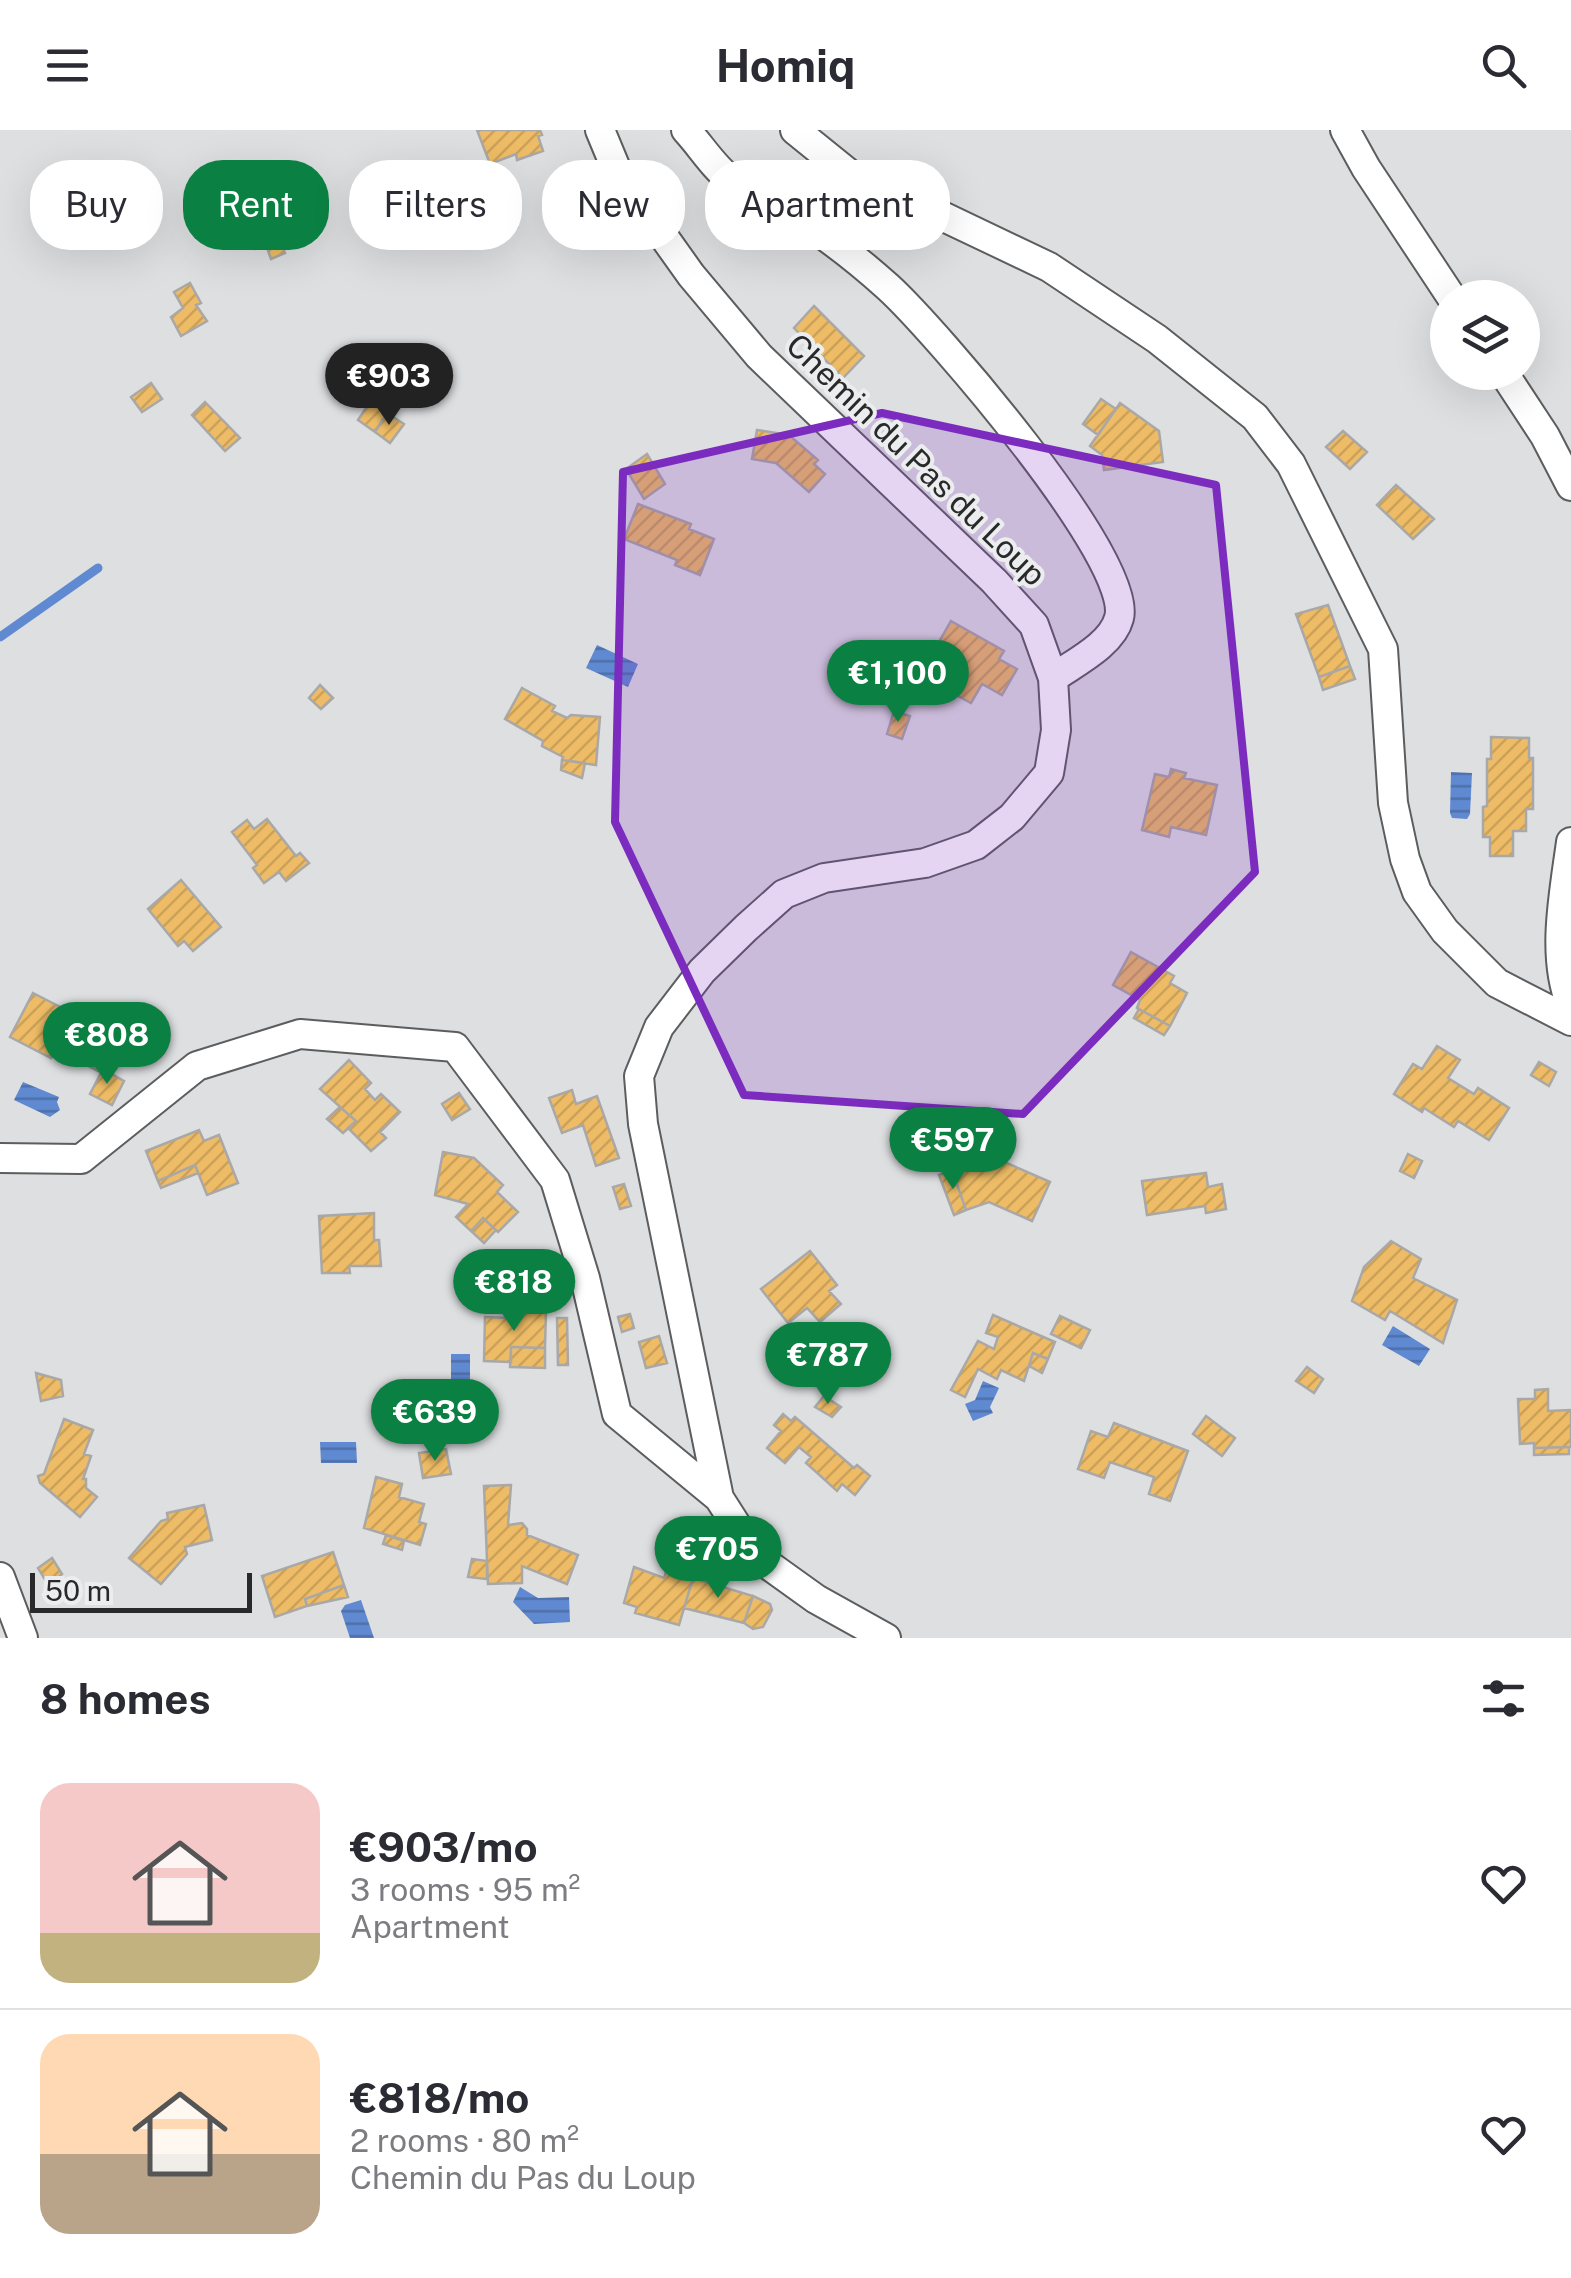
<!DOCTYPE html>
<html lang="en">
<head>
<meta charset="utf-8">
<style>
	:root { --surface:#fff; --page:#f7f7f7; --text:#2b2b33; --muted:#7c7c81; --line:#e1e1e2; --accent:#0b8043 }
	body { margin:0; font-family:"Public Sans",sans-serif; background:var(--page); color:var(--text); height:100vh; display:flex; flex-direction:column; font-size:38px; white-space:nowrap }
	* { box-sizing:border-box; margin:0 }
	p { font-size:32px; color:var(--muted) }
	.icon { flex:none; width:55px; height:55px; fill:none; stroke:currentColor; stroke-width:2; stroke-linecap:round; stroke-linejoin:round }
	.map { position:relative; height:1508px; overflow:hidden }
	.details { display:flex; flex-direction:column; background:var(--surface); flex:1 }
	.details>* { flex:none }
	.guide { position:absolute; left:30px; top:30px; width:1000px; height:90px; display:flex; gap:20px }
	.tools { position:absolute; left:1430px; top:150px; display:grid; gap:20px }
	.tools a { display:grid; place-items:center; width:110px; height:110px; border-radius:50%; background:var(--surface); box-shadow:0 10px 40px #0002; font-size:50px }
	.scale { position:absolute; left:30px; bottom:25px; width:222px; box-sizing:border-box; padding-left:10px; border:5px solid #29292a; border-top:0; font-size:28px; line-height:35px; white-space:nowrap; color:#29292a; -webkit-text-stroke:8px #ebedef; paint-order:stroke }
	.price { position:absolute; translate:-50% -85px; padding:0 22px; border-radius:35px; background:var(--accent); color:#fff; font-size:32px; line-height:65px; filter:drop-shadow(0 2px 5px #0008) }
	.price::after { content:''; position:absolute; left:50%; top:60px; width:30px; height:22px; margin-left:-15px; background:inherit; clip-path:polygon(0 0,100% 0,50% 100%) }
	.price.active { background:#222; color:#fff }
	ul { padding:0; list-style:none }
	li { display:flex; align-items:center; gap:30px; height:250px; padding:0 40px }
	li+li { border-top:2px solid var(--line) }
	li span { display:grid; place-items:center; flex:none; width:280px; height:200px; border-radius:30px; color:#555 }
	li>.icon { margin-inline-start:auto }
	span .icon { width:120px; height:120px; fill:#fffc; stroke-width:1 }
	li b { font-size:42px }
	h2 { display:flex; justify-content:space-between; align-items:center; height:120px; padding:0 40px; font-size:42px }
	.pill { padding:0 35px; border-radius:40px; background:var(--surface); box-shadow:0 10px 40px #0002; font-size:35px; line-height:90px }
	.pill.active { background:var(--accent); color:#fff }
	header { display:flex; justify-content:space-between; align-items:center; height:130px; padding:0 40px; background:var(--surface); font-size:45px; font-weight:700 }
	.map>svg:first-child { display:block }
</style>
</head>
<body>
<header><svg class="icon" aria-label="menu" viewBox="0 0 24 24"><path d="M4 6h16M4 12h16M4 18h16"/></svg>Homiq<svg class="icon" aria-label="search" viewBox="0 0 24 24"><circle cx="10" cy="10" r="6"/><path d="M15 15l6 6"/></svg></header>
<div class="map">
<svg width="1571" height="1508" viewBox="0 0 1571 1508">
	<defs>
		<pattern id="water-rules" width="6" height="5" patternUnits="userSpaceOnUse" patternTransform="scale(2.5)"><rect width="6" height="5" fill="#5f89d1"/><path d="M0 2.5h6" fill="none" stroke="#4e70aa"/></pattern>
		<pattern id="building-hatch" width="6" height="6" patternUnits="userSpaceOnUse" patternTransform="scale(2.5)"><rect width="6" height="6" fill="#eebc66"/><path d="M-1 1l2-2M0 6l6-6M5 7l2-2" fill="none" stroke="#cca259"/></pattern>
	</defs>
	<rect width="100%" height="100%" fill="#dedfe1"/>
	<path fill="url(#water-rules)" d="M 597,515 L 638,534 L 628,557 L 586,538 Z
		M 1451,642 L 1472,643 L 1470,684 L 1467,689 L 1452,688 L 1450,683 Z
		M 23,952 L 59,967 L 57,972 L 60,980 L 50,987 L 14,970 Z
		M 1393,1196 L 1430,1219 L 1419,1236 L 1382,1215 Z
		M 451,1224 L 470,1224 L 470,1265 L 451,1265 Z
		M 983,1251 L 999,1258 L 990,1277 L 993,1283 L 973,1291 L 965,1274 L 975,1270 Z
		M 320,1312 L 356,1312 L 357,1333 L 321,1333 Z
		M 520,1457 L 538,1468 L 569,1467 L 570,1492 L 534,1494 L 513,1472 Z
		M 361,1470 L 374,1508 L 350,1508 L 341,1481 L 345,1475 Z"/>
	<g fill="none" stroke-linecap="round" stroke-linejoin="round">
		<path stroke="#5f89d1" stroke-width="9" d="M 0,507 L 98,438"/>
	</g>
	<path fill="url(#building-hatch)" stroke="#a9a8a6" stroke-width="2.5" d="M 477,0 L 540,0 L 542,5 L 538,6 L 543,21 L 517,30 L 516,24 L 490,34 Z
		M 268,78 L 274,94 L 261,98 L 255,83 Z
		M 511,82 L 517,97 L 500,104 L 494,89 Z
		M 274,94 L 285,123 L 271,129 L 266,115 L 255,119 L 249,102 Z
		M 190,153 L 201,173 L 196,175 L 207,191 L 181,206 L 171,187 L 183,178 L 174,162 Z
		M 814,176 L 864,226 L 843,248 L 794,198 Z
		M 151,253 L 162,269 L 142,282 L 131,267 Z
		M 1101,269 L 1116,279 L 1098,305 L 1083,294 Z
		M 205,272 L 240,308 L 225,321 L 192,285 Z
		M 370,272 L 387,283 L 375,302 L 358,290 Z
		M 1120,273 L 1159,301 L 1163,332 L 1104,340 L 1102,325 L 1090,316 Z
		M 387,283 L 404,294 L 390,313 L 375,302 Z
		M 757,300 L 789,305 L 818,330 L 814,334 L 825,344 L 809,362 L 776,333 L 752,329 Z
		M 1343,301 L 1367,322 L 1350,339 L 1326,317 Z
		M 647,324 L 665,354 L 644,369 L 626,339 Z
		M 1396,355 L 1434,389 L 1413,409 L 1377,375 Z
		M 638,374 L 691,394 L 689,399 L 714,409 L 700,445 L 675,435 L 677,430 L 624,409 Z
		M 1328,475 L 1350,536 L 1319,547 L 1296,484 Z
		M 951,491 L 1004,521 L 999,529 L 1017,539 L 1002,565 L 982,554 L 971,573 L 920,545 Z
		M 1350,536 L 1355,549 L 1323,560 L 1319,547 Z
		M 320,555 L 333,568 L 321,579 L 309,568 Z
		M 522,558 L 555,576 L 552,581 L 567,588 L 571,585 L 600,587 L 596,635 L 562,630 L 563,627 L 542,616 L 543,611 L 505,589 Z
		M 894,581 L 910,586 L 902,609 L 887,604 Z
		M 1491,607 L 1529,608 L 1529,628 L 1533,628 L 1533,679 L 1526,679 L 1526,701 L 1513,701 L 1513,726 L 1490,726 L 1490,707 L 1483,707 L 1483,677 L 1487,676 L 1487,629 L 1491,629 Z
		M 562,630 L 585,633 L 582,648 L 561,640 Z
		M 1171,639 L 1186,643 L 1184,648 L 1217,655 L 1206,705 L 1171,697 L 1169,707 L 1142,700 L 1155,644 L 1169,647 Z
		M 267,689 L 296,726 L 300,723 L 309,733 L 286,751 L 279,742 L 264,753 L 253,738 L 257,735 L 232,702 L 247,690 L 254,699 Z
		M 181,750 L 221,797 L 193,821 L 184,811 L 178,816 L 148,779 Z
		M 1131,822 L 1174,846 L 1170,853 L 1187,863 L 1170,896 L 1137,878 L 1140,870 L 1113,855 Z
		M 33,863 L 74,884 L 71,890 L 112,914 L 98,941 L 56,919 L 51,928 L 10,907 Z
		M 1139,879 L 1170,896 L 1164,905 L 1134,888 Z
		M 1437,916 L 1460,930 L 1448,948 L 1474,964 L 1478,958 L 1509,978 L 1489,1010 L 1458,991 L 1454,997 L 1424,978 L 1422,982 L 1394,964 L 1413,934 L 1422,939 Z
		M 349,930 L 371,953 L 365,959 L 375,970 L 381,964 L 400,982 L 380,1002 L 386,1008 L 371,1021 L 348,998 L 356,991 L 320,959 Z
		M 1539,932 L 1556,942 L 1549,956 L 1531,945 Z
		M 103,939 L 124,951 L 112,975 L 90,964 Z
		M 572,960 L 576,974 L 597,966 L 619,1028 L 596,1036 L 583,995 L 562,1003 L 549,968 Z
		M 459,963 L 470,979 L 452,990 L 442,974 Z
		M 340,977 L 356,991 L 343,1003 L 327,989 Z
		M 199,1000 L 204,1011 L 219,1005 L 238,1053 L 207,1065 L 195,1035 L 158,1051 L 146,1021 Z
		M 976,1007 L 984,1029 L 991,1026 L 1050,1052 L 1032,1091 L 989,1072 L 966,1080 L 952,1040 L 944,1043 L 936,1021 Z
		M 443,1022 L 474,1028 L 503,1055 L 497,1062 L 518,1082 L 498,1102 L 483,1088 L 471,1101 L 456,1087 L 468,1074 L 435,1065 Z
		M 1408,1024 L 1422,1031 L 1414,1048 L 1400,1041 Z
		M 195,1035 L 198,1043 L 161,1058 L 158,1051 Z
		M 952,1040 L 966,1080 L 954,1085 L 939,1045 Z
		M 1206,1043 L 1208,1057 L 1222,1054 L 1226,1079 L 1206,1083 L 1205,1076 L 1147,1085 L 1142,1051 Z
		M 624,1054 L 631,1076 L 620,1079 L 613,1057 Z
		M 374,1083 L 374,1110 L 379,1110 L 381,1136 L 349,1136 L 350,1143 L 322,1143 L 319,1086 Z
		M 483,1088 L 496,1100 L 484,1113 L 471,1101 Z
		M 1391,1111 L 1421,1129 L 1413,1148 L 1457,1170 L 1443,1213 L 1390,1181 L 1385,1190 L 1352,1171 L 1364,1137 Z
		M 810,1121 L 837,1155 L 829,1161 L 841,1174 L 820,1192 L 807,1178 L 788,1193 L 761,1159 Z
		M 509,1181 L 546,1181 L 545,1218 L 511,1217 L 511,1232 L 484,1231 L 485,1187 L 509,1188 Z
		M 630,1184 L 634,1198 L 622,1202 L 618,1187 Z
		M 993,1185 L 1055,1212 L 1048,1229 L 1033,1223 L 1024,1251 L 1001,1240 L 997,1249 L 978,1239 L 965,1267 L 951,1260 L 978,1211 L 994,1219 L 998,1207 L 986,1203 Z
		M 1060,1186 L 1090,1200 L 1081,1218 L 1051,1204 Z
		M 557,1188 L 567,1188 L 568,1235 L 558,1235 Z
		M 659,1206 L 667,1233 L 646,1238 L 639,1212 Z
		M 511,1217 L 545,1218 L 545,1238 L 510,1237 Z
		M 1033,1223 L 1048,1229 L 1042,1243 L 1029,1236 Z
		M 1307,1237 L 1323,1249 L 1314,1263 L 1296,1251 Z
		M 36,1243 L 61,1250 L 63,1266 L 41,1271 Z
		M 1548,1259 L 1548,1281 L 1571,1280 L 1571,1317 L 1534,1318 L 1534,1313 L 1520,1314 L 1518,1269 L 1535,1269 L 1535,1260 Z
		M 824,1266 L 841,1277 L 832,1287 L 815,1277 Z
		M 783,1284 L 791,1291 L 795,1287 L 854,1338 L 857,1335 L 870,1346 L 855,1365 L 842,1354 L 837,1361 L 806,1333 L 811,1327 L 799,1317 L 785,1333 L 767,1318 L 781,1301 L 774,1295 Z
		M 1206,1286 L 1235,1308 L 1222,1326 L 1193,1304 Z
		M 64,1289 L 93,1300 L 84,1324 L 91,1326 L 83,1349 L 86,1349 L 86,1358 L 97,1367 L 80,1387 L 40,1353 L 38,1346 L 44,1344 Z
		M 1114,1293 L 1188,1321 L 1170,1371 L 1149,1364 L 1154,1347 L 1110,1332 L 1104,1348 L 1078,1339 L 1091,1301 L 1108,1307 Z
		M 1569,1317 L 1569,1324 L 1534,1325 L 1534,1318 Z
		M 446,1319 L 451,1344 L 423,1348 L 419,1323 Z
		M 376,1347 L 402,1354 L 399,1367 L 424,1374 L 419,1392 L 426,1394 L 420,1415 L 364,1398 Z
		M 511,1355 L 508,1395 L 522,1393 L 527,1399 L 527,1405 L 578,1425 L 567,1454 L 522,1436 L 522,1453 L 488,1454 L 484,1356 Z
		M 204,1375 L 212,1410 L 185,1417 L 187,1424 L 161,1454 L 129,1428 L 161,1391 L 168,1389 L 167,1383 Z
		M 386,1405 L 404,1411 L 402,1420 L 383,1414 Z
		M 333,1422 L 344,1455 L 305,1469 L 307,1476 L 275,1487 L 262,1446 Z
		M 696,1422 L 720,1435 L 716,1454 L 683,1445 L 686,1431 Z
		M 52,1428 L 62,1444 L 49,1456 L 38,1438 Z
		M 472,1429 L 487,1431 L 487,1449 L 468,1447 Z
		M 634,1437 L 664,1448 L 667,1439 L 693,1448 L 679,1495 L 635,1483 L 637,1477 L 624,1473 Z
		M 693,1448 L 753,1466 L 744,1493 L 684,1478 Z
		M 344,1455 L 348,1467 L 307,1476 L 305,1469 Z
		M 753,1466 L 770,1474 L 772,1480 L 763,1497 L 753,1499 L 744,1493 Z"/>
	<g fill="none" stroke-linecap="round" stroke-linejoin="round">
		<defs>
			<path id="minor" d="M 600,0 L 617,41 L 691,145 L 759,226 L 994,451 L 1034,495 L 1053,548 L 1056,600 L 1049,643 L 1012,687 L 976,715 L 925,733 L 824,748 L 784,764 L 746,798 L 702,841 L 659,897 L 639,946 L 643,994 L 719,1368 L 756,1426 L 816,1469 L 886,1508
				M 686,0 C 701,16 714,38 732,51 C 750,65 772,73 791,84 C 825,104 859,131 888,157 C 934,199 1135,431 1119,488 C 1112,515 1074,533 1053,548
				M 795,0 L 858,51 L 942,86 L 1049,137 L 1157,209 L 1255,287 L 1291,334 L 1383,519 L 1393,673 L 1405,729 L 1417,762 L 1445,801 L 1497,853 L 1571,891
				M 1345,0 L 1366,38 L 1452,168
				M 1503,242 L 1545,306 L 1571,356
				M 1571,712 C 1564,764 1551,826 1571,875
				M 0,1028 L 81,1029 L 197,936 L 300,904 L 455,917 L 555,1050 L 585,1148 L 617,1284 L 719,1368
				M 0,1447 L 23,1508"/>
		</defs>
		<use href="#minor" stroke="#5b5d5e" stroke-width="32"/>
		<use href="#minor" stroke="#fff" stroke-width="28"/>
	</g>
	<path fill="#7b2cbf" fill-opacity="0.2" stroke="#7b2cbf" stroke-width="8" stroke-linejoin="round" d="M 882,283 L 1216,355 L 1255,742 L 1023,984 L 744,965 L 615,692 L 623,342 Z"/>
	<g text-anchor="middle" stroke-width="8" stroke-linejoin="round" paint-order="stroke">
		<g font-size="32" fill="#29292a" stroke="#ebedef">
			<text transform="translate(916 330) rotate(44)" y="11">Chemin du Pas du Loup</text>
		</g>
	</g>
</svg>
<div class="tools">
<a><svg class="icon" aria-label="layers" viewBox="0 0 24 24"><path d="M12 4l9 5-9 5-9-5zM3 14l9 5 9-5"/></svg></a>
</div>
<div class="scale">50 m</div>
<b class="price active" style="left:389px;top:298px">€903</b>
<b class="price" style="left:898px;top:595px">€1,100</b>
<b class="price" style="left:107px;top:957px">€808</b>
<b class="price" style="left:953px;top:1062px">€597</b>
<b class="price" style="left:514px;top:1204px">€818</b>
<b class="price" style="left:828px;top:1277px">€787</b>
<b class="price" style="left:435px;top:1334px">€639</b>
<b class="price" style="left:718px;top:1471px">€705</b>
<div class="guide">
<a class="pill">Buy</a>
<a class="pill active">Rent</a>
<a class="pill">Filters</a>
<a class="pill">New</a>
<a class="pill">Apartment</a>
</div>
</div>
<section class="details">
<h2>8 homes<svg class="icon" aria-label="filters" viewBox="0 0 24 24"><path d="M4 7h16M4 17h16"/><circle cx="9" cy="7" r="2"/><circle cx="15" cy="17" r="2"/></svg></h2>
<ul>
<li><span style="background:linear-gradient(#f6c9c9 75%,#c2b280 0)"><svg class="icon" aria-label="home" viewBox="0 0 24 24"><path d="M3 11l9-7 9 7M6 9v11h12V9"/></svg></span><div><b>€903/mo</b><p>3 rooms · 95 m²</p><p>Apartment</p></div><svg class="icon" aria-label="heart" viewBox="0 0 24 24"><path d="M12 20l-8-8c-3-5 5-10 8-4 3-6 11-1 8 4z"/></svg></li>
<li><span style="background:linear-gradient(#ffd9b3 60%,#b9a48a 0)"><svg class="icon" aria-label="home" viewBox="0 0 24 24"><path d="M3 11l9-7 9 7M6 9v11h12V9"/></svg></span><div><b>€818/mo</b><p>2 rooms · 80 m²</p><p>Chemin du Pas du Loup</p></div><svg class="icon" aria-label="heart" viewBox="0 0 24 24"><path d="M12 20l-8-8c-3-5 5-10 8-4 3-6 11-1 8 4z"/></svg></li>
</ul>
</section>
</body>
</html>
